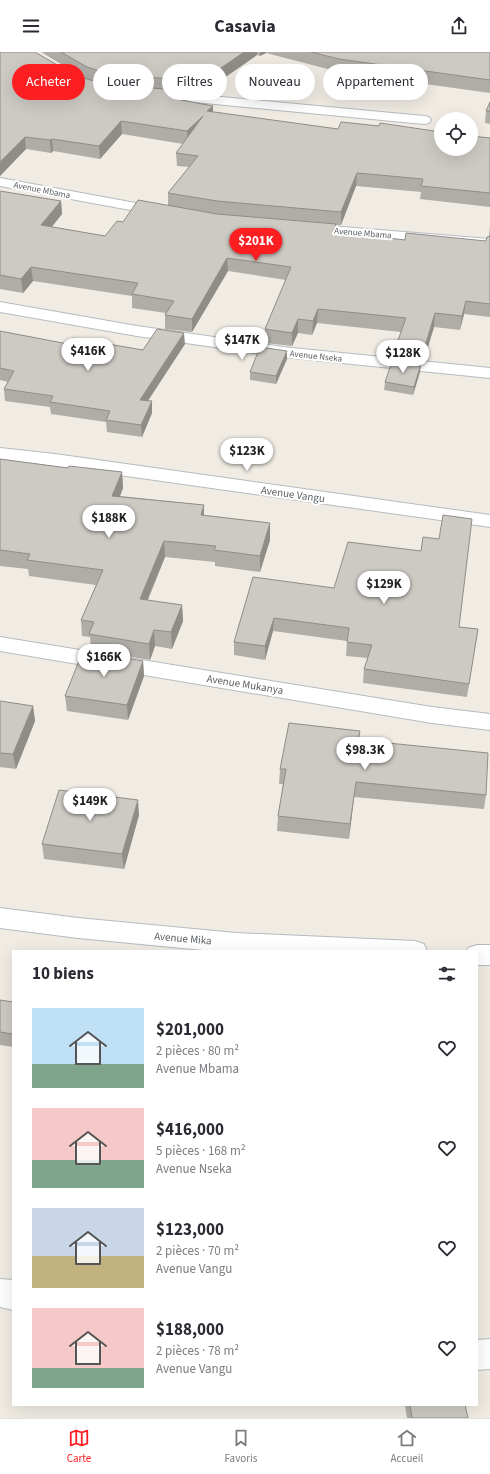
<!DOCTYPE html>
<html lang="fr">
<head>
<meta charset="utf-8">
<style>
	:root { --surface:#fff; --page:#f7f7f7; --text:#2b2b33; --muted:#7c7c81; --line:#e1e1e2; --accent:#fc1e21 }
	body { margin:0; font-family:"Source Sans 3",sans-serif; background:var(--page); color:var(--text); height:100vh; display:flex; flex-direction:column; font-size:15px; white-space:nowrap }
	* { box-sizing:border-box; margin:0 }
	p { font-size:13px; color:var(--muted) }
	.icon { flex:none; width:22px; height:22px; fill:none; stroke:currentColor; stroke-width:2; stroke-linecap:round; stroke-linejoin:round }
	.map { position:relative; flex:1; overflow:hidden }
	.sheet { position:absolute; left:12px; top:898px; width:466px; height:456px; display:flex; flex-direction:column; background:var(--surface); border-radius:0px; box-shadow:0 4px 16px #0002 }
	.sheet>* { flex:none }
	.guide { position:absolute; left:12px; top:12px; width:466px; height:36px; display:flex; gap:8px }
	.controls { position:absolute; left:434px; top:60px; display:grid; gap:8px }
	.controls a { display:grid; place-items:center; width:44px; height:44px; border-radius:50%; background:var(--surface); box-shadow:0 4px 16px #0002; font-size:20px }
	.price { position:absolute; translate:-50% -34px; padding:0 9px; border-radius:14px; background:#fff; color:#222; font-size:13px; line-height:26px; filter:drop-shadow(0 1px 2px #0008) }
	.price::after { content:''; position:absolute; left:50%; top:24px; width:12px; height:9px; margin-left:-6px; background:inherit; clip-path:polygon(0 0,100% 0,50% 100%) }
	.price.on { background:var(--accent); color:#fff }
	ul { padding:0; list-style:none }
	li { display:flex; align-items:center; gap:12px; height:100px; padding:0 20px }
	li span { display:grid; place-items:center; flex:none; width:112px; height:80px; border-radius:0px; color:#555 }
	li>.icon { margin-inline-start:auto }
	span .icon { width:48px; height:48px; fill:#fffc; stroke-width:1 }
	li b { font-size:17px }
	h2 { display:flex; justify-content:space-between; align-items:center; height:48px; padding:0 20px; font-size:17px }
	.pill { padding:0 14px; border-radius:18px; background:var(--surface); box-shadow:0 4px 16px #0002; font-size:14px; line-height:36px }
	.pill.on { background:var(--accent); color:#fff }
	header { display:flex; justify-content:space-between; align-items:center; height:52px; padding:0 20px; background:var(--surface); font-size:18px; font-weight:700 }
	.tabs { display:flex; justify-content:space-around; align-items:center; height:56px; border-top:1px solid var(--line); background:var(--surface); font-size:11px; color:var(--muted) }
	.tabs a { display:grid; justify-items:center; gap:2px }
	.tabs .on { color:var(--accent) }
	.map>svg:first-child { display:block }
</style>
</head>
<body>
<header><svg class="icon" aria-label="menu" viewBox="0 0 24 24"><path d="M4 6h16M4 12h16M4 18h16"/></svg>Casavia<svg class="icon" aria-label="share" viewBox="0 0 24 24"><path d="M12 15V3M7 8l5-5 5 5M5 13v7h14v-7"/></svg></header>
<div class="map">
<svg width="490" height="1366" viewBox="0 0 490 1366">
	<rect width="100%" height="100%" fill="#f0ece4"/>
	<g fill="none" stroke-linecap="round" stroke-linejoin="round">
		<defs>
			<path id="minor" d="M 158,39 L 424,64 L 429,65 L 431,68 L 429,71 L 424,72 L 153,46 L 151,43 L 153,40 Z
				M 0,126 L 163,156 L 168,157 L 170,160 L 168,163 L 163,164 L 0,134 Z
				M 306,172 L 490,187 L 490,197 L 301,180 L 298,177 L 301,174 Z
				M 0,250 L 137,274 L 283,295 L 490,316 L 490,326 L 283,305 L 137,284 L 0,260 Z
				M 0,396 L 55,402 L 490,463 L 490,475 L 55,414 L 0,408 Z
				M 0,585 L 432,655 L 490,662 L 490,678 L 432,671 L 0,599 Z
				M 0,856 L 78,866 L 236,881 L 415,889 L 424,892 L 427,899 L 213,899 L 78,886 L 0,876 Z
				M 477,893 L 490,893 L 490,913 L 477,913 L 477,899 L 467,899 L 468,896 Z
				M 0,1227 L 13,1228 L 13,1258 L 0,1255 Z
				M 490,1287 L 490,1317 L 477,1318 L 477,1288 Z"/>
		</defs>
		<use href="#minor" stroke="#b6bbbf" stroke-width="2"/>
		<use href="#minor" fill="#fff" fill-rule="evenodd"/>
	</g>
	<path fill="#b0ada8" d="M 0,0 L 86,27 L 41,0 L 490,0 L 490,41 L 339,20 L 266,1 L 260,4 L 257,3 L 201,42 L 187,41 L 187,49 L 213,60 L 338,77 L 490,86 L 490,155 L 420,147 L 421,140 L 356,134 L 341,173 L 336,173 L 336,179 L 405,188 L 486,189 L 489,184 L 490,174 L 490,265 L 464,262 L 460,278 L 434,275 L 424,308 L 396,305 L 397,291 L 401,280 L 317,271 L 312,283 L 298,281 L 292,294 L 265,291 L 265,277 L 286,228 L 228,219 L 192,280 L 165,277 L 165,263 L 166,261 L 132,256 L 132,244 L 33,229 L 23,241 L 0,237 L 0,139 L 61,149 L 62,162 L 52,175 L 105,184 L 123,170 L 168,154 L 168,141 L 189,115 L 177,114 L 176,101 L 183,92 L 122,82 L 100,107 L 53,99 L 51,101 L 26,97 L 0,124 Z
		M 490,50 L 490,72 L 485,71 L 486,59 Z
		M 0,279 L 68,292 L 143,298 L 185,292 L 148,349 L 152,349 L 152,361 L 142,385 L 107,380 L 106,370 L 51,362 L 50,355 L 5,349 L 4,337 L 8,330 L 0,328 Z
		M 287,299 L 287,307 L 276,332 L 250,328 L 250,320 Z
		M 420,320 L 413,343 L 384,338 L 385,330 Z
		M 0,407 L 68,416 L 122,420 L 123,436 L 120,444 L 204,453 L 204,463 L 270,471 L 270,488 L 260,520 L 215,514 L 215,510 L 165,505 L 148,548 L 182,553 L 183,569 L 172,597 L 155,594 L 150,608 L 91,598 L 90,585 L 82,584 L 81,568 L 96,533 L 29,524 L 28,517 L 0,514 Z
		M 253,525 L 459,575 L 478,577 L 467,645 L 363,631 L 364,617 L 368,606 L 346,604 L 347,589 L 273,579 L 265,608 L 234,603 L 234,590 Z
		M 143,609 L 144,624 L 128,668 L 67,659 L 65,644 Z
		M 0,649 L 33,654 L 35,669 L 16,717 L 0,715 Z
		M 360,679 L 359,688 L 486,743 L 484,757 L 354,745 L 349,787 L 277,779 L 278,764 L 283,732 L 279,732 L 280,717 Z
		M 139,763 L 124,817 L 44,807 L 42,792 Z
		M 0,948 L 13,950 L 13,995 L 0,993 Z
		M 405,1353 L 465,1353 L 468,1366 L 407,1366 Z"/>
	<path fill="#908d88" d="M 244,0 L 257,0 L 257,3 L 201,42 L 201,30 Z
		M 260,0 L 266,0 L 266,1 L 260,4 Z
		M 187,39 L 187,52 L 176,47 Z
		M 213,54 L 213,67 L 207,59 Z
		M 203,64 L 188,92 L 187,79 Z
		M 121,69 L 122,82 L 100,107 L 99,94 Z
		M 25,85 L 26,97 L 0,124 L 0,110 Z
		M 52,87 L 53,99 L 51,101 L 50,88 Z
		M 357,121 L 356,134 L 341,173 L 341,160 Z
		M 61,149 L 62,162 L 42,186 L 41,173 Z
		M 336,172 L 336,185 L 333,179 Z
		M 227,206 L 228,219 L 192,280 L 192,267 Z
		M 31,215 L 33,229 L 23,241 L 21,227 Z
		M 466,249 L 464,262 L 460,278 L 462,264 Z
		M 318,257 L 317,271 L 312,283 L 313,269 Z
		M 435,261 L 434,275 L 424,308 L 425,294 Z
		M 298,267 L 298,281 L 292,294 L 292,281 Z
		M 184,281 L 185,292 L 141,359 L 140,348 Z
		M 287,299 L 287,307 L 276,332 L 276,324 Z
		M 421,312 L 420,320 L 413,343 L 414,335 Z
		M 152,349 L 152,361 L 142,385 L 141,373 Z
		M 122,420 L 123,436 L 114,460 L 112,444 Z
		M 204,453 L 204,469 L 201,463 Z
		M 270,471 L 270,488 L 260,520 L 260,504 Z
		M 164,489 L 165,505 L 141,563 L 140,547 Z
		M 182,553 L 183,569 L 172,597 L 171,580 Z
		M 274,566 L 273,579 L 265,608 L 265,594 Z
		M 154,578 L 155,594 L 150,608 L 149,592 Z
		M 143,609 L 144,624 L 128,668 L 127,653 Z
		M 33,654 L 35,669 L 16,717 L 13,702 Z
		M 356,730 L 354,745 L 349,787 L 350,772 Z
		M 138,748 L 139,763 L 124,817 L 122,802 Z"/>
	<path fill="#cdc9c3" stroke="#908d88" d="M 0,0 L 35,0 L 76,24 L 105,32 L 187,39 L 176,47 L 213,54 L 207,59 L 338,77 L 341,70 L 379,74 L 380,71 L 441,80 L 441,97 L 471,97 L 471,84 L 490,86 L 490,141 L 421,134 L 423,127 L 357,121 L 341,160 L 217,149 L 168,141 L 198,104 L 176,101 L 203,64 L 187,79 L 121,69 L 99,94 L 52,87 L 50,88 L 25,85 L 0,110 Z
		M 61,0 L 244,0 L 201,30 L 106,21 L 87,15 Z
		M 311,0 L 490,0 L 490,28 L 339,7 Z
		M 490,50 L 490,59 L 486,59 Z
		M 0,139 L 61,149 L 41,173 L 105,184 L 117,169 L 123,170 L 138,148 L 217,162 L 336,172 L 333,179 L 405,188 L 406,181 L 486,189 L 487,185 L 490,184 L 490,252 L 466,249 L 462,264 L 435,261 L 425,294 L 397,291 L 406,266 L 318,257 L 313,269 L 298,267 L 292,281 L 265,277 L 291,215 L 227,206 L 192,267 L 165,263 L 174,249 L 132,242 L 138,231 L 31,215 L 21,227 L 0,223 Z
		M 157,277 L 184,281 L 140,348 L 152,349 L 141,373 L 106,368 L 110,359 L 50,350 L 53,344 L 4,337 L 14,319 L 0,316 L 0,279 L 68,292 L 73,286 L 143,298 Z
		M 260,295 L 287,299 L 276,324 L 250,320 Z
		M 392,310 L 421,312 L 414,335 L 385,330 Z
		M 0,407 L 68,416 L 69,414 L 122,420 L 112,444 L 204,453 L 201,463 L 270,471 L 260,504 L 214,498 L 216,494 L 164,489 L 140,547 L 182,553 L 171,580 L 154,578 L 149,592 L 89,582 L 94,570 L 81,568 L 103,518 L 27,508 L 30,502 L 0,498 Z
		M 443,463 L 472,467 L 459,575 L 478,577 L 469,632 L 364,617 L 372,593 L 347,590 L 349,576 L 274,566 L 265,594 L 234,590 L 253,525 L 334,536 L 348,490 L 421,499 L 423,485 L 439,487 Z
		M 83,599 L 143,609 L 127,653 L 65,644 Z
		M 0,649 L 33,654 L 13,702 L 0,701 Z
		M 289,671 L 360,679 L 358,688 L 488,701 L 486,743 L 356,730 L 350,772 L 278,764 L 286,717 L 280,717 Z
		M 59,738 L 138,748 L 122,802 L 42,792 Z
		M 0,948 L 13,950 L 13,982 L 0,980 Z
		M 410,1353 L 465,1353 L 468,1366 L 412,1366 Z"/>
	<g text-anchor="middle" stroke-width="4" stroke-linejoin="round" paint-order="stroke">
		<g font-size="9" fill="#5c6166" stroke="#fff">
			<text transform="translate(42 138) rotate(11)" y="3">Avenue Mbama</text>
			<text transform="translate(363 181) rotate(5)" y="3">Avenue Mbama</text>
			<text transform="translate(316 304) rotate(6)" y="3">Avenue Nseka</text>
		</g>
		<g font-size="11" fill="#5c6166" stroke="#fff">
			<text transform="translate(293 442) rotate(8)" y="4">Avenue Vangu</text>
			<text transform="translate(245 632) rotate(9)" y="4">Avenue Mukanya</text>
			<text transform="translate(183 886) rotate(5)" y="4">Avenue Mika</text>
		</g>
	</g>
</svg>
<div class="controls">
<a><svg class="icon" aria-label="locate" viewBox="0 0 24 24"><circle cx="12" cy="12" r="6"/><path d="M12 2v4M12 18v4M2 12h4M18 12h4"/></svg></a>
</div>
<b class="price on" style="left:256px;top:210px">$201K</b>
<b class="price" style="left:242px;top:309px">$147K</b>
<b class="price" style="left:88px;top:320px">$416K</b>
<b class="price" style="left:403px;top:322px">$128K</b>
<b class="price" style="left:247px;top:420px">$123K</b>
<b class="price" style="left:109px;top:487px">$188K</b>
<b class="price" style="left:384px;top:553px">$129K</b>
<b class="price" style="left:104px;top:626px">$166K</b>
<b class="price" style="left:365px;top:719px">$98.3K</b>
<b class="price" style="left:90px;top:770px">$149K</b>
<div class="guide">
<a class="pill on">Acheter</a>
<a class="pill">Louer</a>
<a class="pill">Filtres</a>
<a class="pill">Nouveau</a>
<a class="pill">Appartement</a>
</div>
<section class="sheet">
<h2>10 biens<svg class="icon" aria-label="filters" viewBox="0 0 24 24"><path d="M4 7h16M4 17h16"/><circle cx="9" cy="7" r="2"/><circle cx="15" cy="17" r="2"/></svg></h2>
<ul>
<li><span style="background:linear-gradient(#bfe0f5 70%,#7fa58c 0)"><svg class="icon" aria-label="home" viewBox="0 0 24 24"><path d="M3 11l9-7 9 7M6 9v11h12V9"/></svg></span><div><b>$201,000</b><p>2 pièces · 80 m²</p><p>Avenue Mbama</p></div><svg class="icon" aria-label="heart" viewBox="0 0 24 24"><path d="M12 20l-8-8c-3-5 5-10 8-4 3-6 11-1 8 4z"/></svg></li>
<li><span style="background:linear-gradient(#f6c9c9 65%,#7fa58c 0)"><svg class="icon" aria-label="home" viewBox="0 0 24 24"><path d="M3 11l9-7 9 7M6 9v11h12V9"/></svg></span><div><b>$416,000</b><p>5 pièces · 168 m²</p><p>Avenue Nseka</p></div><svg class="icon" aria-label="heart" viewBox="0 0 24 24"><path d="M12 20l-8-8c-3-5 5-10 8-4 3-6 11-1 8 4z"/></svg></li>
<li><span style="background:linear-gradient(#c9d6e8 60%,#c2b280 0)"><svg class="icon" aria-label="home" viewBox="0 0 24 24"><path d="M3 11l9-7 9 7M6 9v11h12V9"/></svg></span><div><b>$123,000</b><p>2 pièces · 70 m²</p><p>Avenue Vangu</p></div><svg class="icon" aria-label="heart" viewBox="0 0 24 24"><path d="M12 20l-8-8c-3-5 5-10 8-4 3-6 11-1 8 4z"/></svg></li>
<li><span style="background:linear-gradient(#f6c9c9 75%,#7fa58c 0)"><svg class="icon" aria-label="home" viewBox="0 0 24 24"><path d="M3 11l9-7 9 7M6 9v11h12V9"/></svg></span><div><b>$188,000</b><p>2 pièces · 78 m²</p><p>Avenue Vangu</p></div><svg class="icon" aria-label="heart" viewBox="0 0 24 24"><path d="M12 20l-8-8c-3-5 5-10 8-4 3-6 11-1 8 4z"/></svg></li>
</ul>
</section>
</div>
<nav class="tabs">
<a class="on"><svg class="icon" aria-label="map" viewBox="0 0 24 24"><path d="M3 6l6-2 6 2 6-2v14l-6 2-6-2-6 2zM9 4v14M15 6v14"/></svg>Carte</a>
<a><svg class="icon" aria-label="saved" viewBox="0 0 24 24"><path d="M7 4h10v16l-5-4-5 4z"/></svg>Favoris</a>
<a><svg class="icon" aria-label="home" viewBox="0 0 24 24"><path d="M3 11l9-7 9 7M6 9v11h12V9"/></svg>Accueil</a>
</nav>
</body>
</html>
